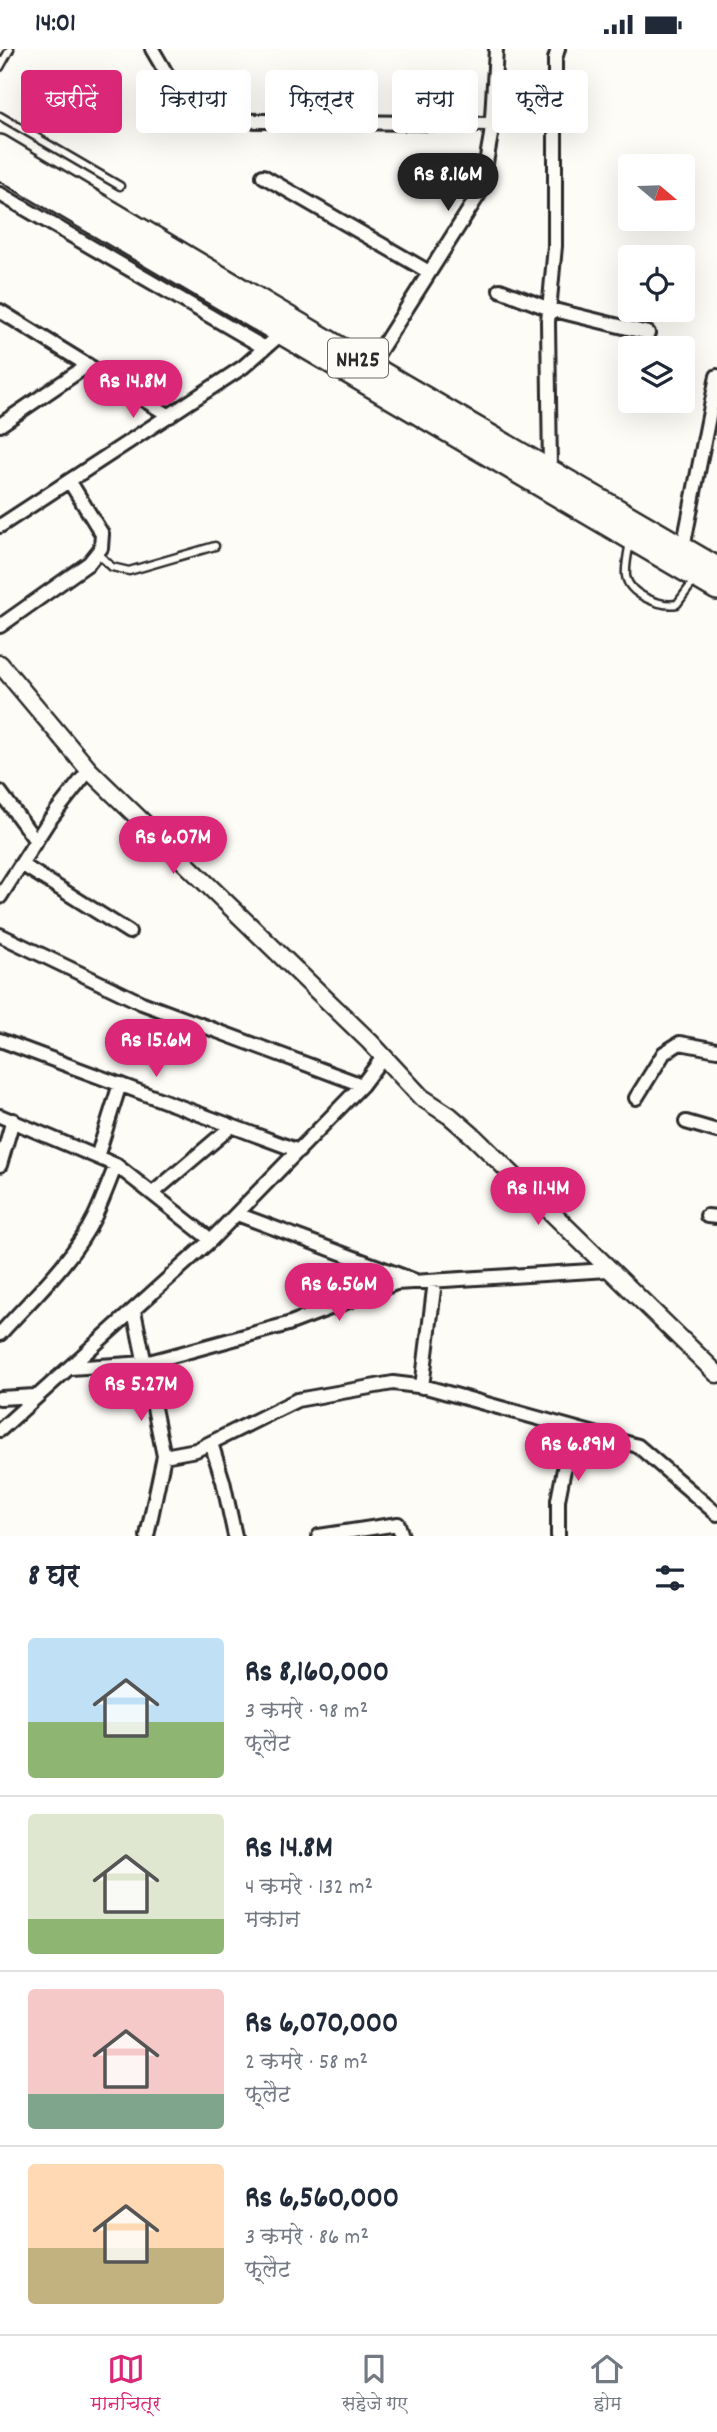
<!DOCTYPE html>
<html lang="hi">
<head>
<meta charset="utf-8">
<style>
	:root { --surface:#fff; --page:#f2f2f3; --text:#1f2937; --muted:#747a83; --line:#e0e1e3; --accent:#db2777 }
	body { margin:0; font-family:Dekko,"Playpen Sans Deva",sans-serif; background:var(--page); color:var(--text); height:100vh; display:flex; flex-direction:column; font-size:26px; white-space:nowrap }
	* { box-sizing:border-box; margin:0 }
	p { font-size:23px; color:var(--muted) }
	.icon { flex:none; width:38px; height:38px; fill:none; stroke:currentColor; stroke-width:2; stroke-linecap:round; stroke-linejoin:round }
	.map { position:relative; height:1487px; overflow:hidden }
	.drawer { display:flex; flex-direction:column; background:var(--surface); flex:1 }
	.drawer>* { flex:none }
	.top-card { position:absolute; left:21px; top:21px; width:676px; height:63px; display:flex; gap:14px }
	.needle { width:46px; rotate:109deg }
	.tools { position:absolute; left:618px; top:105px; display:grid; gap:14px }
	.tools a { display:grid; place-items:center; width:77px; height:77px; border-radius:7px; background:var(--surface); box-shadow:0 7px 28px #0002; font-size:35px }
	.price { position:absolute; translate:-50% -60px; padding:0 16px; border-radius:24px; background:var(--accent); color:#fff; font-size:23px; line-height:46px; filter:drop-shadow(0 2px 4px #0008) }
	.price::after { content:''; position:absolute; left:50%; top:42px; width:21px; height:16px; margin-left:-10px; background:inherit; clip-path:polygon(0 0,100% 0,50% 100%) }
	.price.selected { background:#222; color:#fff }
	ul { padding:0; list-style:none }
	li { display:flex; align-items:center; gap:21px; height:175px; padding:0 28px }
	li+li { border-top:2px solid var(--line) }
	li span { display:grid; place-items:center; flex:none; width:196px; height:140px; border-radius:7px; color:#555 }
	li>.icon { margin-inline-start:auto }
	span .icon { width:84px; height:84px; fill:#fffc; stroke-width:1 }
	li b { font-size:30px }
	h2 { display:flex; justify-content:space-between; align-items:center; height:84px; padding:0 28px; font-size:30px }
	.chip { padding:0 24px; border-radius:7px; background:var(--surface); box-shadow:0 7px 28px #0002; font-size:24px; line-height:63px }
	.chip.selected { background:var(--accent); color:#fff }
	.status { display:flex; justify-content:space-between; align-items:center; height:49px; padding:0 35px; background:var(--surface); direction:ltr }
	.status svg { height:19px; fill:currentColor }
	.tab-bar { display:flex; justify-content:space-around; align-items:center; height:98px; border-top:2px solid var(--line); background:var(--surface); font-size:19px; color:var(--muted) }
	.tab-bar a { display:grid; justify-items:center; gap:4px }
	.tab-bar .selected { color:var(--accent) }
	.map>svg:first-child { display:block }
</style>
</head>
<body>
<div class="status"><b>14:01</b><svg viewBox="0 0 49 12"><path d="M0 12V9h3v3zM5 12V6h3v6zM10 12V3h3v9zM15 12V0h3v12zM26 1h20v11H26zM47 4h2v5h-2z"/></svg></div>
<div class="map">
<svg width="717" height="1487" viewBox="0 0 717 1487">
	<rect width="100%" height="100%" fill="#fdfcf7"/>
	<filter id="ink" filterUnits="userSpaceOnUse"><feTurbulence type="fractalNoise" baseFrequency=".0143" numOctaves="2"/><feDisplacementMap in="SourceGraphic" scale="14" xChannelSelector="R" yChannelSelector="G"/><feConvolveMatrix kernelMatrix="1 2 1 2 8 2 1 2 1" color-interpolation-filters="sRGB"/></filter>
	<g filter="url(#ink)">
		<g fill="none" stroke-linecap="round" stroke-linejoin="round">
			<defs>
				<path id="service" d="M 0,18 L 10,0
					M 0,67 L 120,137
					M 630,493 C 628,504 625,517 626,527 C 629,546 661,558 677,555 L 694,532
					M 98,505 L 112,518 L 129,522 L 215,497"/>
				<path id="minor" d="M 152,0 L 190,65 L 200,71 L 491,75
					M 263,127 L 429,223
					M 0,145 L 265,299
					M 500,241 L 550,260 L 648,284
					M 0,262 L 170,367
					M 370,317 L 481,142 L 491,86 L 496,0
					M 0,376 L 88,316
					M 550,421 L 548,273 L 555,197 L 555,10 L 558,0
					M 0,477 L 243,318 L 282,284
					M 683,499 L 717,327
					M 0,577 L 89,514 L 101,499 L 102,485 L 70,433
					M 0,743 L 36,792
					M 21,815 L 129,883
					M 0,848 L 48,773 L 89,721
					M 0,886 L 142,954 L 362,1036
					M 0,991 L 299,1102
					M 636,1049 L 664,1004 L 680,994 L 717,1001
					M 0,1067 L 116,1116 L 211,1191
					M 686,1073 L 717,1082
					M 97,1108 L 120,1035
					M 0,1116 L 13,1071
					M 153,1144 L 232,1077
					M 237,1165 L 413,1231
					M 707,1167 L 717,1168
					M 134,1262 L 164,1407 L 147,1487
					M 0,1285 C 33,1248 73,1212 95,1167 C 103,1150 109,1133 116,1116
					M 70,1319 L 145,1314 L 168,1308 L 288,1275 L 396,1234 L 608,1221
					M 422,1338 L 435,1232
					M 0,1349 L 35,1347
					M 0,1381 L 211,1191 L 362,1036 L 383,1008
					M 211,1394 L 223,1432 L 235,1487
					M 164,1407 L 196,1401 L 297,1351 L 393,1334 L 426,1338 L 638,1397 L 717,1465
					M 319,1487 L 398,1475 L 402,1487
					M 558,1487 L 558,1451 L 572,1379"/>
				<path id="tertiary" d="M 0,615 L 89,721 L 370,993 L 421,1048 L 450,1067 L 473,1087 L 717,1325"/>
				<path id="trunk" d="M 0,97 L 370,317 L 717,519
					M 0,119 L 717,540"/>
			</defs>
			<use href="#service" stroke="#2b2b2b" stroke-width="11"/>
			<use href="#minor" stroke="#2b2b2b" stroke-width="18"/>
			<use href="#tertiary" stroke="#2b2b2b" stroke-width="21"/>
			<use href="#trunk" stroke="#2b2b2b" stroke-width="26"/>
			<use href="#service" stroke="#fdfcf7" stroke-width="6"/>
			<use href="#minor" stroke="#fdfcf7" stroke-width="12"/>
			<use href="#tertiary" stroke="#fdfcf7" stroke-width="16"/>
			<use href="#trunk" stroke="#fdfcf7" stroke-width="21"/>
		</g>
	</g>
	<g text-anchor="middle" stroke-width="7" stroke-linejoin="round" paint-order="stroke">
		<rect fill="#fdfcf7" stroke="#6a6a68" stroke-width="2" x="328" y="289.5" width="60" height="39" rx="5"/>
		<g font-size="23" font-weight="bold" fill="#2b2b2b">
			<text x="358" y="317">NH25</text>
		</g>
	</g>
</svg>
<div class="tools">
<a><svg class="needle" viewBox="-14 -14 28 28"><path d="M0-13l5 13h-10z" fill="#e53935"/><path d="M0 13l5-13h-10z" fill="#747a83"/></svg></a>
<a><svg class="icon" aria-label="locate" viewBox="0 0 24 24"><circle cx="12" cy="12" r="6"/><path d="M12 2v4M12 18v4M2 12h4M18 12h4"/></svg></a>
<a><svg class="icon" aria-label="layers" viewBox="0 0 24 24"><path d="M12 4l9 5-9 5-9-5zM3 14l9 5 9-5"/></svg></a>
</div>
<b class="price selected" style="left:448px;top:164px">Rs 8.16M</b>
<b class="price" style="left:133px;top:371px">Rs 14.8M</b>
<b class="price" style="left:173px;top:827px">Rs 6.07M</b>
<b class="price" style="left:156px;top:1030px">Rs 15.6M</b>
<b class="price" style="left:538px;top:1178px">Rs 11.4M</b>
<b class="price" style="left:339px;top:1274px">Rs 6.56M</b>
<b class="price" style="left:141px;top:1374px">Rs 5.27M</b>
<b class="price" style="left:578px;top:1434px">Rs 6.89M</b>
<div class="top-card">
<a class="chip selected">खरीदें</a>
<a class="chip">किराया</a>
<a class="chip">फ़िल्टर</a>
<a class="chip">नया</a>
<a class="chip">फ़्लैट</a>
</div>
</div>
<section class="drawer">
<h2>8 घर<svg class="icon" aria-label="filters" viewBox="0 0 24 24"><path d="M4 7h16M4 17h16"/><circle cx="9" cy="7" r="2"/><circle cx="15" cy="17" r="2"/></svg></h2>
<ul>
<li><span style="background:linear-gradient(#bfe0f5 60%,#8fb573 0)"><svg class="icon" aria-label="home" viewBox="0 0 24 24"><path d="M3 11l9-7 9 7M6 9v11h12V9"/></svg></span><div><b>Rs 8,160,000</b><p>3 कमरे · 98 m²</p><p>फ़्लैट</p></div></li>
<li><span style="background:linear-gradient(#dfe7d0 75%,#8fb573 0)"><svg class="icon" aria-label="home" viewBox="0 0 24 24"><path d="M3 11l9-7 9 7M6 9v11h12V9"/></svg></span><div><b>Rs 14.8M</b><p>4 कमरे · 132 m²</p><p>मकान</p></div></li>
<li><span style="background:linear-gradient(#f6c9c9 75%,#7fa58c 0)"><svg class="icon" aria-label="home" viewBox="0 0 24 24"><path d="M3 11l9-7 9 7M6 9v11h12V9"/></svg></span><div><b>Rs 6,070,000</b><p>2 कमरे · 58 m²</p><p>फ़्लैट</p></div></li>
<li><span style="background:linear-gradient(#ffd9b3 60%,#c2b280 0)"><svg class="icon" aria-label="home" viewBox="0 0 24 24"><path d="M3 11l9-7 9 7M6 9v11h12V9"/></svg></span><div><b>Rs 6,560,000</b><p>3 कमरे · 86 m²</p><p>फ़्लैट</p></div></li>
</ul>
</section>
<nav class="tab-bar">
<a class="selected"><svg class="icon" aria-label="map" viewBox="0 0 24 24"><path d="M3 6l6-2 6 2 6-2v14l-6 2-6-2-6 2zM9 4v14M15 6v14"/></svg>मानचित्र</a>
<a><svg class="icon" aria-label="saved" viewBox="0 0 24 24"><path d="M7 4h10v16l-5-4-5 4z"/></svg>सहेजे गए</a>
<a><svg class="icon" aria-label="home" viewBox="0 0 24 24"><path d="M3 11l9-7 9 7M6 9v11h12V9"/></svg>होम</a>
</nav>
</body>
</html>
